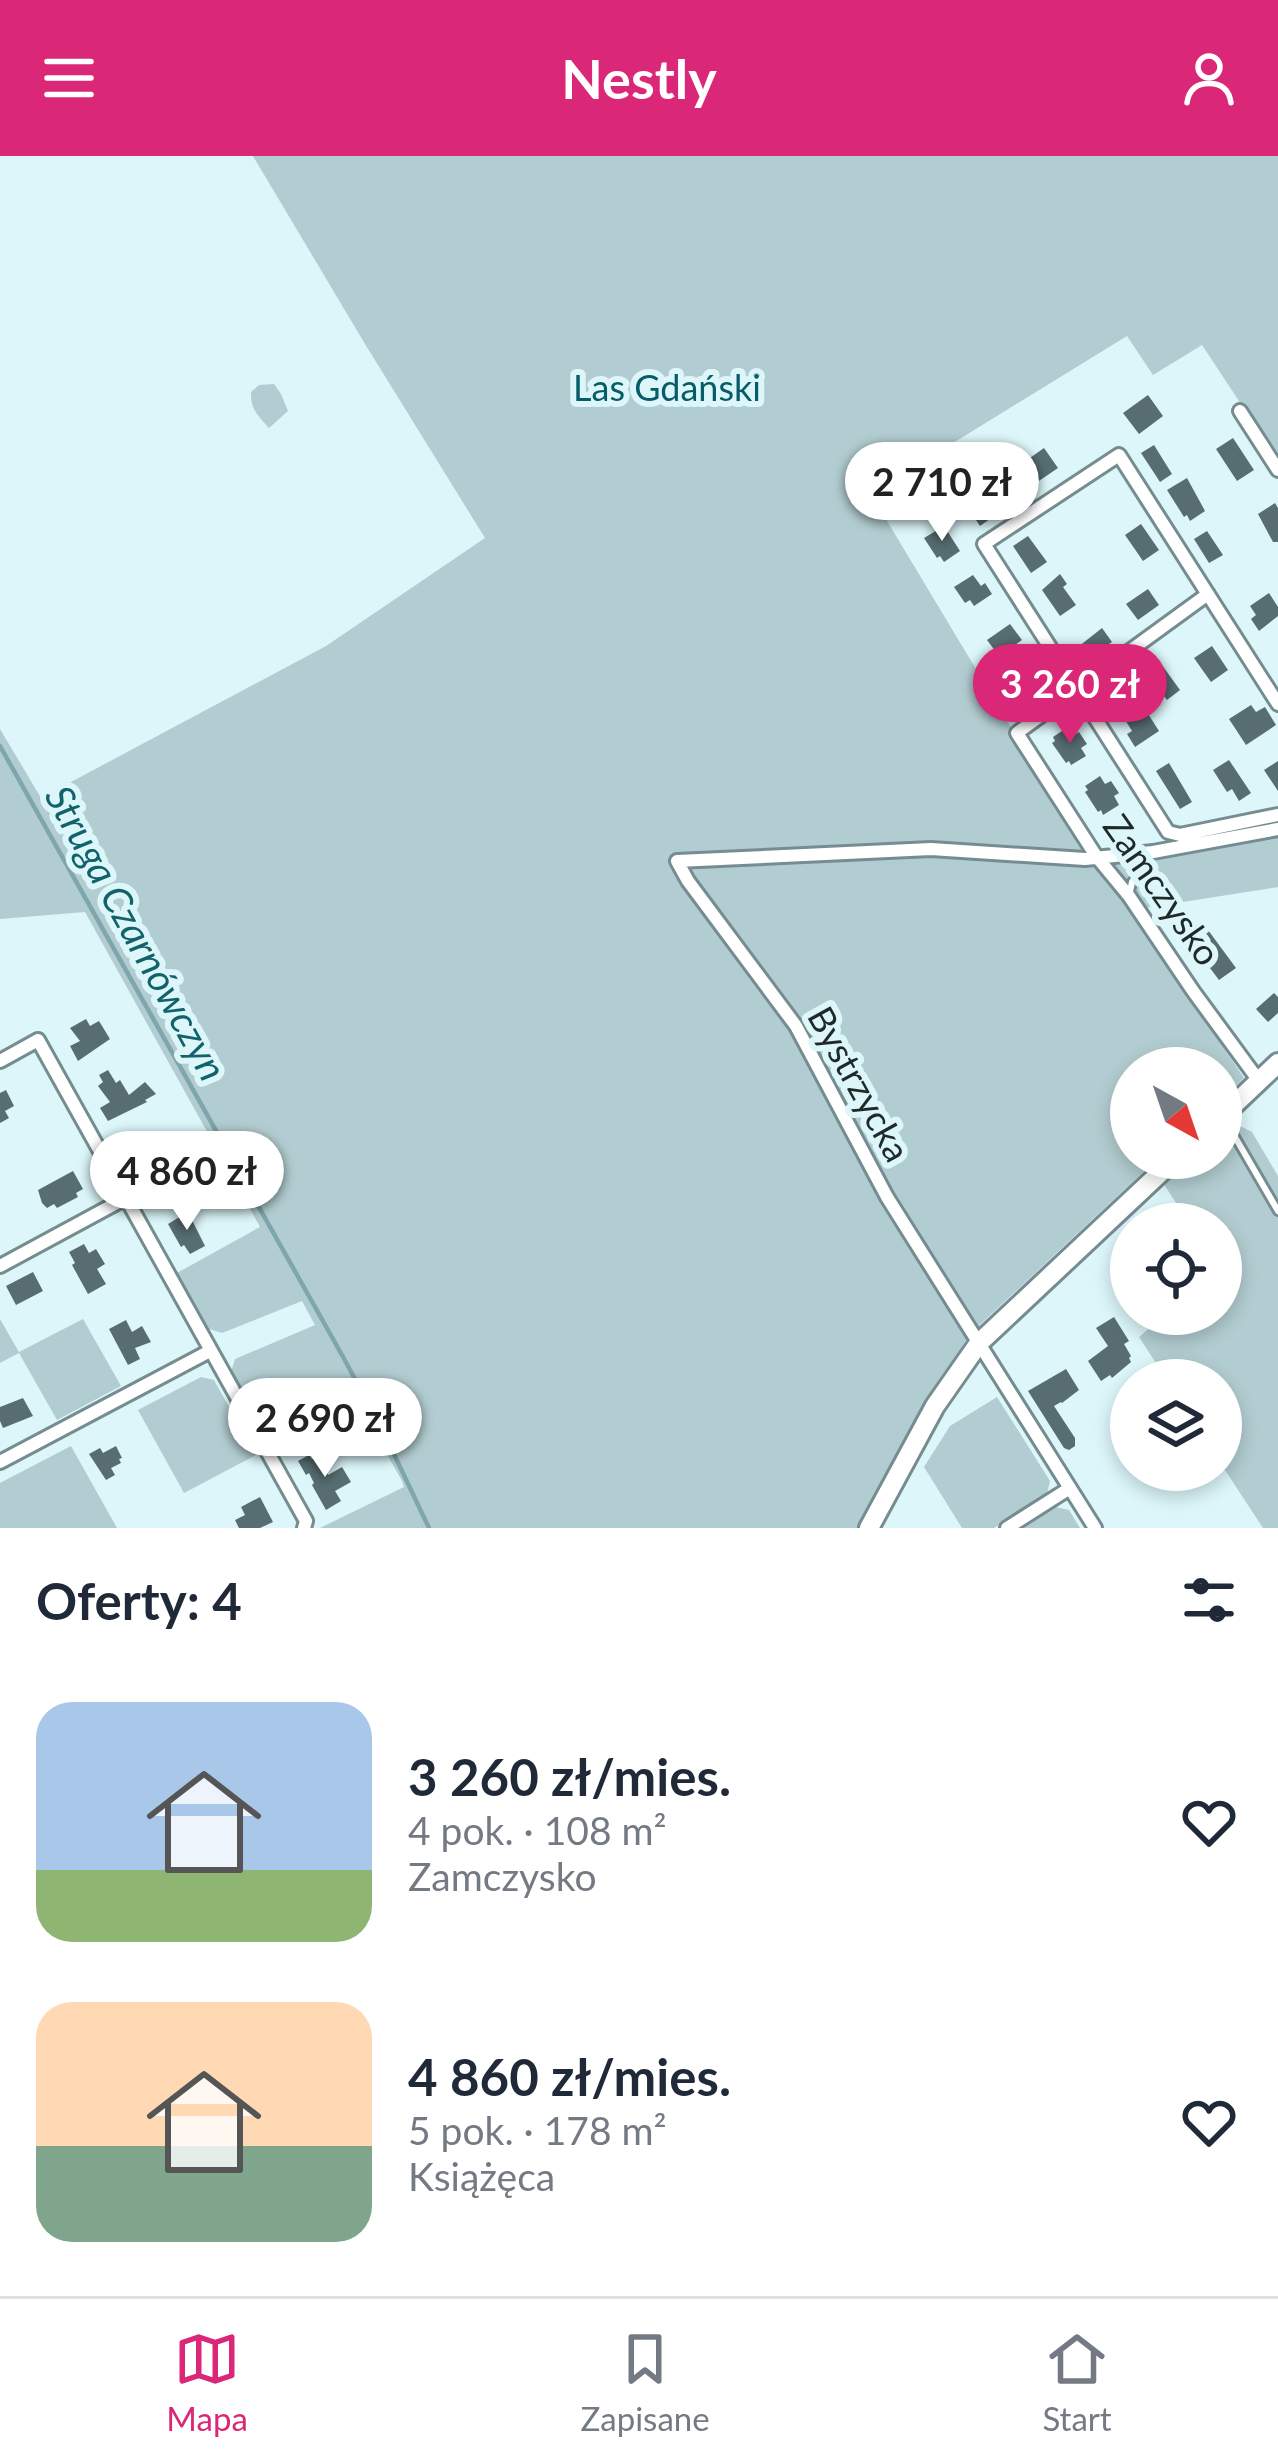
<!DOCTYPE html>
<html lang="pl">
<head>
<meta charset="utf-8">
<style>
	:root { --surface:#fff; --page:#f2f2f3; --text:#1f2937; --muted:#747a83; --line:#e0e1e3; --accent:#db2777 }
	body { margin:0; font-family:Lato,sans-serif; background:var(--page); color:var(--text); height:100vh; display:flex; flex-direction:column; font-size:45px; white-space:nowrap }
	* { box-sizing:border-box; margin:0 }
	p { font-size:39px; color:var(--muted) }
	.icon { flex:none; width:66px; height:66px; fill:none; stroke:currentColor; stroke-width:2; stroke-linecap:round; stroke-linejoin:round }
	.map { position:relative; height:1372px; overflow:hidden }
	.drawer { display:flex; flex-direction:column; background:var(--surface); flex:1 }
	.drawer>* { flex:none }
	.needle { width:78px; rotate:140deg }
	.fabs { position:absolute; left:1110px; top:891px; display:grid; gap:24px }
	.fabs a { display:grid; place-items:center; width:132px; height:132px; border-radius:50%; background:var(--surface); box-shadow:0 6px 18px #0003; font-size:60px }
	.price { position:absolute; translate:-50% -102px; padding:0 27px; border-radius:42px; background:#fff; color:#222; font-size:39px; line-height:78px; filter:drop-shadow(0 3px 6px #0008) }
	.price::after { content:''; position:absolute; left:50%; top:72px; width:36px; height:27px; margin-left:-18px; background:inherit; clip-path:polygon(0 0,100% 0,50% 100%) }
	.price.current { background:var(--accent); color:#fff }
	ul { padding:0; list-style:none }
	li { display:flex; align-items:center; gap:36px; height:300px; padding:0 36px }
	li span { display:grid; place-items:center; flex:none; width:336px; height:240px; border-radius:36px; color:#555 }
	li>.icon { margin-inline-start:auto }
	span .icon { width:144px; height:144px; fill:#fffc; stroke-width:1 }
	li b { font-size:51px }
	h2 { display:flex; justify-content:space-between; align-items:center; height:144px; padding:0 36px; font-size:51px }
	header { display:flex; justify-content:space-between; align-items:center; height:156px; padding:0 36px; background:var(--accent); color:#fff; font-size:54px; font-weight:700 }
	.dock { display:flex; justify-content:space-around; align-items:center; height:168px; border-top:3px solid var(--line); background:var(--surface); font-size:33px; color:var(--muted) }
	.dock a { display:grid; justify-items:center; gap:6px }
	.dock .current { color:var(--accent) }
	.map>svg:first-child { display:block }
</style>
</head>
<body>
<header><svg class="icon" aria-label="menu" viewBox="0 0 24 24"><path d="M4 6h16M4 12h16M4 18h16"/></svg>Nestly<svg class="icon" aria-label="person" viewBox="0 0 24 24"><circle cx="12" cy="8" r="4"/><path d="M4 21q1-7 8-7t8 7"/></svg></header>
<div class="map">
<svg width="1278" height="1372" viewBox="0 0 1278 1372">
	<rect width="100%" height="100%" fill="#dcf6fa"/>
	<path fill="#b2cdd1" d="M 253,0 L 1278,0 L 1278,304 L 1202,189 L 1153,219 L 1127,180 L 875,335 L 875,345 L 1081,688 L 1086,707 L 1170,701 L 1278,680 L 1278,731 L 1132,754 L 1244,922 L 1221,943 L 1221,912 L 1131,912 L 1131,1002 L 1158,1002 L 969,1179 L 942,1223 L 858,1372 L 320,1372 L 404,1331 L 402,1325 L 357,1245 L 273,1291 L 231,1216 L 235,1203 L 315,1169 L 302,1145 L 222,1177 L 209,1173 L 177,1117 L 260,1071 L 85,756 L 0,763 L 0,573 L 41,642 L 326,490 L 485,382 L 365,188 Z
		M 274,228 L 281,238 L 288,255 L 269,272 C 258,260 250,253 251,236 L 259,229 Z
		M 1228,964 L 1252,976 L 1278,1020 L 1278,1372 L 1263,1372 L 1221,1308 L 1221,1224 L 1167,1224 L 1139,1181 L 1166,1158 L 1221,1158 L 1221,1068 L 1190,1068 L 1161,1024 L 1186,1002 L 1221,1002 L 1221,970 Z
		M 0,1163 L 19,1196 L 83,1163 L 121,1230 L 57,1264 L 19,1197 L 0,1207 Z
		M 201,1221 L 214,1224 L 256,1299 L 184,1337 L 138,1254 Z
		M 997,1241 L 1050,1325 L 1047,1338 L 994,1372 L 962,1372 L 924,1311 L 950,1270 Z
		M 71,1290 L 117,1372 L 0,1372 L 0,1327 Z
		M 1055,1351 L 1069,1354 L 1080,1372 L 1020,1372 Z"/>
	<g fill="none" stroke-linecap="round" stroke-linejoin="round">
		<path stroke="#7fa6ac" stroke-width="4.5" d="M 0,590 L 342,1199 L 383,1275 L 429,1372"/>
	</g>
	<path fill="#576d71" d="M 1148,239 L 1163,260 L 1139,278 L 1123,257 Z
		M 1233,282 L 1254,314 L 1237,325 L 1216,293 Z
		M 1154,289 L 1172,318 L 1160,326 L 1141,297 Z
		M 1044,292 L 1058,312 L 1033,329 L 1031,327 L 1025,331 L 1015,316 L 1022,312 L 1020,309 Z
		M 1187,322 L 1205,355 L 1190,365 L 1187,359 L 1184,361 L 1167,334 Z
		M 989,330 L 1004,353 L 980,370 L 964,346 Z
		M 1275,347 L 1278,352 L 1278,386 L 1273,386 L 1258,358 Z
		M 1141,368 L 1159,394 L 1143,405 L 1125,379 Z
		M 944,370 L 960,395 L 944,406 L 940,400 L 937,402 L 924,382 Z
		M 1207,375 L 1223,399 L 1209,407 L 1194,383 Z
		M 1028,380 L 1047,406 L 1031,417 L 1013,390 Z
		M 1060,418 L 1067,428 L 1063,431 L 1076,449 L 1060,460 L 1042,434 Z
		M 973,419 L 981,430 L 985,427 L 992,438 L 974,450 L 970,444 L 965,447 L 954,431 Z
		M 1148,433 L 1159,449 L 1138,464 L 1126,448 Z
		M 1269,437 L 1278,451 L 1278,460 L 1259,475 L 1251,463 L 1256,459 L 1250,450 Z
		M 1010,468 L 1022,484 L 999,500 L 987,484 Z
		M 1102,472 L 1112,486 L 1087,503 L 1078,491 Z
		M 1212,490 L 1228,514 L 1211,526 L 1194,502 Z
		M 1159,505 L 1180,534 L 1167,544 L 1146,516 Z
		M 1031,518 L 1044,536 L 1019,554 L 1006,536 Z
		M 1251,549 L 1256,556 L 1265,551 L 1276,569 L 1246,589 L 1229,563 Z
		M 1143,550 L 1159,575 L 1135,591 L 1127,578 L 1132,575 L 1124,562 Z
		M 1068,571 L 1074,579 L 1079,576 L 1087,588 L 1081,592 L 1086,600 L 1071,609 L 1069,605 L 1066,607 L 1052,587 L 1055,585 L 1053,581 Z
		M 1229,604 L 1251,637 L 1239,645 L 1232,633 L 1227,636 L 1213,614 Z
		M 1278,605 L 1278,635 L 1264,614 Z
		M 1169,607 L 1192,646 L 1180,653 L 1156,615 Z
		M 1100,620 L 1105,628 L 1111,625 L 1119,637 L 1114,640 L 1119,649 L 1103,659 L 1101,654 L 1098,656 L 1085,636 L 1088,634 L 1085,630 Z
		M 1208,774 L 1236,812 L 1219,824 L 1191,787 Z
		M 1274,837 L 1278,841 L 1278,857 L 1268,866 L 1256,853 Z
		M 86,863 L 90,870 L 99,865 L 110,883 L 78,905 L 70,890 L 80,885 L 70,872 Z
		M 108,914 L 116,927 L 120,924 L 129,939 L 145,926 L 156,938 L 145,944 L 147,946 L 108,965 L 100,952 L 110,946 L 98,930 L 103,926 L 99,919 Z
		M 6,934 L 14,950 L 5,955 L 9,962 L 0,967 L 0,937 Z
		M 152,997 L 156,1004 L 164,1000 L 171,1013 L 160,1019 L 164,1025 L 148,1034 L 141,1022 L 147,1018 L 140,1004 Z
		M 73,1015 L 83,1033 L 76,1037 L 78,1041 L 57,1052 L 54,1048 L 47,1052 L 42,1047 L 38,1034 Z
		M 188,1056 L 205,1090 L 190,1098 L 184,1089 L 181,1091 L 168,1068 Z
		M 84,1088 L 89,1097 L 96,1093 L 105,1108 L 97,1113 L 106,1128 L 88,1138 L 72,1109 L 75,1107 L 69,1096 Z
		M 33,1116 L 43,1135 L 16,1149 L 6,1130 Z
		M 1114,1161 L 1129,1185 L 1124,1188 L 1131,1200 L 1129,1202 L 1131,1206 L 1112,1222 L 1110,1219 L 1101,1225 L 1088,1205 L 1108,1190 L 1096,1172 Z
		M 126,1164 L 132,1176 L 142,1170 L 151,1186 L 135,1192 L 140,1203 L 128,1209 L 109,1173 Z
		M 1066,1213 L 1079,1234 L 1062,1247 L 1061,1246 L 1054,1250 L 1075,1282 L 1075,1290 L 1069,1294 L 1064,1292 L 1028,1235 Z
		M 23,1242 L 33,1260 L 3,1272 L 0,1265 L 0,1251 Z
		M 116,1290 L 122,1302 L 119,1303 L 121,1307 L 111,1312 L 115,1319 L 106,1324 L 89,1298 L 100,1292 L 103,1297 Z
		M 320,1298 L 328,1319 L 342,1311 L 351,1326 L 335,1335 L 341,1345 L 326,1354 L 312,1329 L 314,1327 L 309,1317 L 306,1319 L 298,1305 L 309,1299 L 312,1303 Z
		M 260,1341 L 273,1366 L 260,1372 L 239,1372 L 235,1364 L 245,1359 L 241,1351 Z"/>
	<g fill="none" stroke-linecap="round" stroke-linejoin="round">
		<defs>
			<path id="lane" d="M 1129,740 L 1132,726 L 1151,699
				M 1224,962 L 1278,1055"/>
			<path id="street" d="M 1240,255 L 1278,314
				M 1208,438 L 1017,577 L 1096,700 L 1129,740 L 1193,835 L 1259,925
				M 1278,548 L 1119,299 L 984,388 L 1168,676 L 1180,679 L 1278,659
				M 0,905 L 38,884 L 306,1365 L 304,1372
				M 0,1110 L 124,1043
				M 0,1306 L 210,1195
				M 1007,1372 L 1070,1332
				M 1095,1372 L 887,1041 L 796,870 L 688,725 L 677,705 L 931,693 L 1085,703 L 1153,696 L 1278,673"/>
			<path id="secondary" d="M 1221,961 L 1278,907
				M 869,1372 L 935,1250 L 979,1187 L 1176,1002"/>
		</defs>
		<use href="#lane" stroke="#758c90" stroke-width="12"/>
		<use href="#street" stroke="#758c90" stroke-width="18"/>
		<use href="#secondary" stroke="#758c90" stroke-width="24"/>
		<use href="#lane" stroke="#fff" stroke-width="6"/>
		<use href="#street" stroke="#fff" stroke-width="12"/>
		<use href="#secondary" stroke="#fff" stroke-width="18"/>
	</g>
	<g text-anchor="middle" stroke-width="12" stroke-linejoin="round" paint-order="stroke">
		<g font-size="36" fill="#075d67" stroke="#dcf6fa">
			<text x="667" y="245">Las Gdański</text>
		</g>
		<g font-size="36" fill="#1f292a" stroke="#dcf6fa">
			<text transform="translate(1162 734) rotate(55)" y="13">Zamczysko</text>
			<text transform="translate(859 928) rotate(61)" y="13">Bystrzycka</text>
		</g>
		<g font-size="39" font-style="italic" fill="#11626b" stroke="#dcf6fa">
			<text transform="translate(136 777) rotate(61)" y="14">Struga Czarnówczyn</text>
		</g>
	</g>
</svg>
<div class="fabs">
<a><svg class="needle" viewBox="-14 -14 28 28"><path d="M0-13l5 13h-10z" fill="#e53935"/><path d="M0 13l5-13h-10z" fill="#747a83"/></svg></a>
<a><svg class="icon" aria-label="locate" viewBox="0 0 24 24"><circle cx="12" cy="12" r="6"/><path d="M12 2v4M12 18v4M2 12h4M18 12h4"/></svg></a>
<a><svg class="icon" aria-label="layers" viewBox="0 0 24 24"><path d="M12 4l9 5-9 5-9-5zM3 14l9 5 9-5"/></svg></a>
</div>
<b class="price" style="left:942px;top:388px">2 710 zł</b>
<b class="price current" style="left:1070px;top:590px">3 260 zł</b>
<b class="price" style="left:187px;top:1077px">4 860 zł</b>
<b class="price" style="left:325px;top:1324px">2 690 zł</b>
</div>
<section class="drawer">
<h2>Oferty: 4<svg class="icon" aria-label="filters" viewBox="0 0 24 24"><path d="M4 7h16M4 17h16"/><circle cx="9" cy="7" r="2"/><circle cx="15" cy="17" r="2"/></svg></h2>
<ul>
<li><span style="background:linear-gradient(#a9c7e8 70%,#8fb573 0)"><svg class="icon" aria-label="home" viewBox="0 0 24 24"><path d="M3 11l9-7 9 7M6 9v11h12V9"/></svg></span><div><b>3 260 zł/mies.</b><p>4 pok. · 108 m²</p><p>Zamczysko</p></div><svg class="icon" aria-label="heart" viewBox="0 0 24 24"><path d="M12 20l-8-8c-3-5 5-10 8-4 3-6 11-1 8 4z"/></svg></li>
<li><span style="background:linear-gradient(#ffd9b3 60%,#7fa58c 0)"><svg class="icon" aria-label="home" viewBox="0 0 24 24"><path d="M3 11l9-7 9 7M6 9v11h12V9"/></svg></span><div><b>4 860 zł/mies.</b><p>5 pok. · 178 m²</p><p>Książęca</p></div><svg class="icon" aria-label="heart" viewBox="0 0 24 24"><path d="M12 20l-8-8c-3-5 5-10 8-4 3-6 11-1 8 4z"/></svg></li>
</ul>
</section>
<nav class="dock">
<a class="current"><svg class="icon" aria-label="map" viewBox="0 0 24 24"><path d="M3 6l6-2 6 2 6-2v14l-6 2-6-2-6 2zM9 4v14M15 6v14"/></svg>Mapa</a>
<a><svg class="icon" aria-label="saved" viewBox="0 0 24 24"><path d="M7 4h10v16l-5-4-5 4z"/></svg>Zapisane</a>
<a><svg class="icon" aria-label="home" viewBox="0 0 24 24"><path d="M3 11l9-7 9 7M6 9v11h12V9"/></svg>Start</a>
</nav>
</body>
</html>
